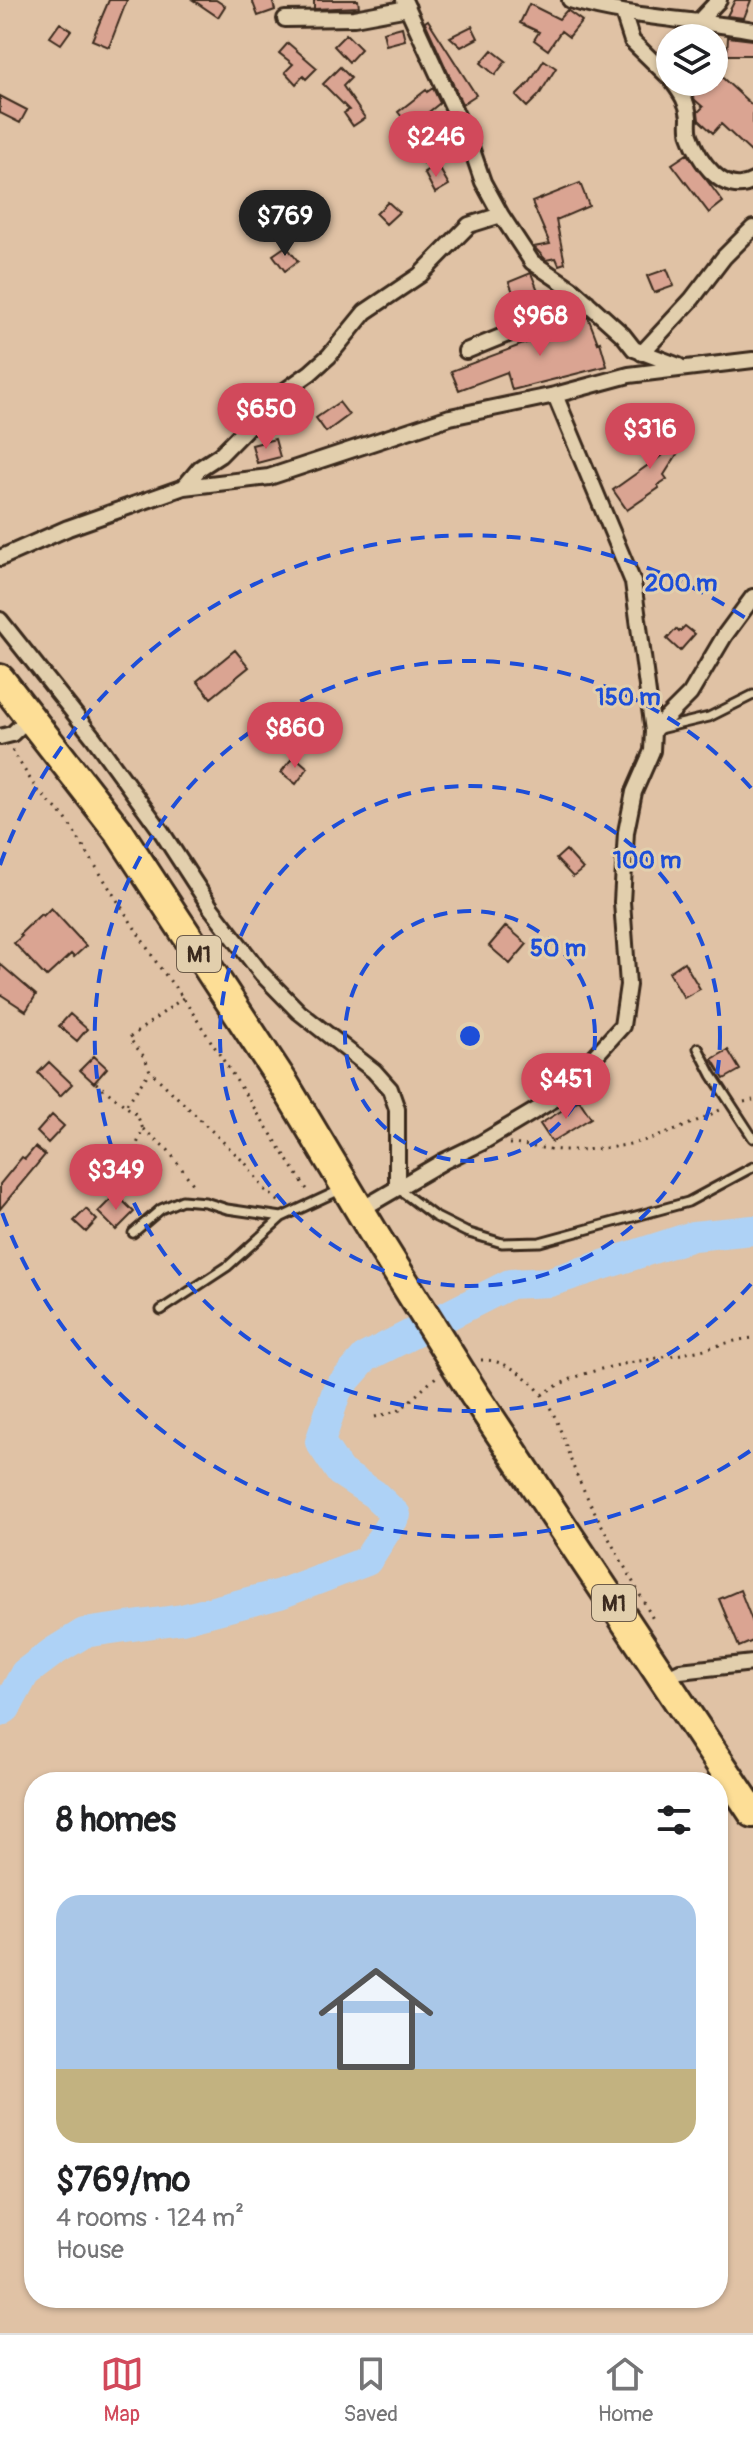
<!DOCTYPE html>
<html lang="en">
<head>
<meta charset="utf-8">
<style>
	:root { --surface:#fff; --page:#f6f6f6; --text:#202124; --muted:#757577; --line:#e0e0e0; --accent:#d1495b }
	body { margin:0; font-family:Pangolin,sans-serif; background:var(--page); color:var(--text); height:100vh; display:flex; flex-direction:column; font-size:30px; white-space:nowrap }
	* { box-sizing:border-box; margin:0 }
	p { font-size:26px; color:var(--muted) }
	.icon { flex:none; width:44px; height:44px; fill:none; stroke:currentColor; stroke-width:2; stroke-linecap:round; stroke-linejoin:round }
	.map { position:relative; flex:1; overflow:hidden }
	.panel { position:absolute; left:24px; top:1772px; width:704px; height:536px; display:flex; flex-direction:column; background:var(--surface); border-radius:32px; box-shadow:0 2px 6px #0004 }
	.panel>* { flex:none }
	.controls { position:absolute; left:656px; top:24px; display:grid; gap:16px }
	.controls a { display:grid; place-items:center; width:72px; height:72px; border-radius:50%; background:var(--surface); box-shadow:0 2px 6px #0004; font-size:40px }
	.price { position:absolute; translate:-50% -68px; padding:0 18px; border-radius:28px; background:var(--accent); color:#fff; font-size:26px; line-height:52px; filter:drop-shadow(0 2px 4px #0008) }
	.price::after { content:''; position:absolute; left:50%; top:48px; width:24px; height:18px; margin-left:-12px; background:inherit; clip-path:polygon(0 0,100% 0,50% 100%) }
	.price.current { background:#222; color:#fff }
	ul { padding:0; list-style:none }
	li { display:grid; align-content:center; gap:16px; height:424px; padding:0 32px }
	li span { display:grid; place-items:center; height:248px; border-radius:24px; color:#555 }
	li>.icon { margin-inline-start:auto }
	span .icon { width:144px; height:144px; fill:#fffc; stroke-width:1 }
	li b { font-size:34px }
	h2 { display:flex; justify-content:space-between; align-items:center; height:96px; padding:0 32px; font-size:34px }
	.tabs { display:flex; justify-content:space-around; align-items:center; height:112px; border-top:2px solid var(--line); background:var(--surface); font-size:22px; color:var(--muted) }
	.tabs a { display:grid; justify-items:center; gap:4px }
	.tabs .current { color:var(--accent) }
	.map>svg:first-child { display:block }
</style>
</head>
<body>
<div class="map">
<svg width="753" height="2333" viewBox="0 0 753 2333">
	<rect width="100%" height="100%" fill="#e0c2a5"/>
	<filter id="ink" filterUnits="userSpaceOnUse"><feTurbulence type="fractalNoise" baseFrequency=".0125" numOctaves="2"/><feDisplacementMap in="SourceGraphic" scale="16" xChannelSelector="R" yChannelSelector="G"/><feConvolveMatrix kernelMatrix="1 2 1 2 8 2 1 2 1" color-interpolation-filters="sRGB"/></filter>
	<g filter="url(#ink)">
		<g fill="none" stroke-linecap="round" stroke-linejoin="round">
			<path stroke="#aed2f6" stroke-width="30" d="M 0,1712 L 6,1708 L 25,1673 L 53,1652 L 84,1633 L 182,1619 L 280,1594 L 367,1561 L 396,1515 L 374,1494 L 340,1472 L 320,1442 L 337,1390 L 366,1357 L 510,1284 L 550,1282 L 693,1236 L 753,1230"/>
		</g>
		<path fill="#daa492" stroke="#3b2a1e" stroke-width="2" d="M 109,0 L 127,0 L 109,47 L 92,40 Z
			M 193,0 L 216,0 L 225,6 L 218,17 Z
			M 252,0 L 272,0 L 275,10 L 258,16 Z
			M 314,0 L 358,0 L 359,7 L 314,9 Z
			M 735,0 L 751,0 L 744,18 L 727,16 Z
			M 529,4 L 559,19 L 567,10 L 582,21 L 569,37 L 561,31 L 548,50 L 534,40 L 539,32 L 520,23 Z
			M 428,20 L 476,95 L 462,104 L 425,22 Z
			M 60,23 L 71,30 L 61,44 L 50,37 Z
			M 472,26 L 478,38 L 461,47 L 450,37 Z
			M 402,27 L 405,40 L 386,45 L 383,32 Z
			M 346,34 L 361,49 L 349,62 L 334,46 Z
			M 728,37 L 753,40 L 753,55 L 727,55 Z
			M 288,43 L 317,68 L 306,79 L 303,76 L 296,84 L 285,72 L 293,64 L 279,53 Z
			M 492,50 L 506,61 L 495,75 L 481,63 Z
			M 544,60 L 556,68 L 539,95 L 527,107 L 516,96 L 530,82 Z
			M 340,67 L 351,78 L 343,86 L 365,118 L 353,126 L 344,113 L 349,110 L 323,84 Z
			M 714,70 L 753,106 L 753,154 L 721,124 L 713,133 L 699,120 L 698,112 L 703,107 L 695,100 L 685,82 L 714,82 Z
			M 433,88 L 440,103 L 410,127 L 398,112 L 426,90 L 427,92 Z
			M 0,96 L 27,110 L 20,123 L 0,113 Z
			M 423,132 L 438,154 L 424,163 L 409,141 Z
			M 687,154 L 723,202 L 709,213 L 672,164 Z
			M 437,164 L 449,185 L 435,193 L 424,172 Z
			M 580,183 L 589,206 L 556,220 L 565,263 L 559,265 L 556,258 L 546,260 L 534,247 L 550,244 L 532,202 Z
			M 388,202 L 399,212 L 386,224 L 376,214 Z
			M 286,246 L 298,261 L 285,271 L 273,255 Z
			M 667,269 L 674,286 L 654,293 L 647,276 Z
			M 531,273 L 545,308 L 523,317 L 509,282 Z
			M 588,317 L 598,343 L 600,342 L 607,366 L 512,390 L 507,372 L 459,390 L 451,371 L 529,342 L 531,339 L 530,336 L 552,327 L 579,318 L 580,320 Z
			M 339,402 L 349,415 L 326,432 L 316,418 Z
			M 656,427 L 680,442 L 688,437 L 664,475 L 667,479 L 658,485 L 659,488 L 627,510 L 613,490 L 665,453 L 647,442 Z
			M 275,439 L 280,457 L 257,463 L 252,445 Z
			M 685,626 L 695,634 L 680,651 L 667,639 L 676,629 L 679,632 Z
			M 235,650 L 249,667 L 211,698 L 197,681 Z
			M 294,756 L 308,768 L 296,784 L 281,772 Z
			M 566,850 L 583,869 L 573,877 L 556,859 Z
			M 51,908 L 86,946 L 74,957 L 71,954 L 46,977 L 14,943 L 22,936 L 20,934 L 41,914 L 43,916 Z
			M 506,926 L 527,944 L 510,964 L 489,946 Z
			M 684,962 L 700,989 L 684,998 L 669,972 Z
			M 0,964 L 36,995 L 26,1011 L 0,994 Z
			M 70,1014 L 87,1029 L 77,1041 L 59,1026 Z
			M 728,1050 L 740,1070 L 724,1079 L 712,1059 Z
			M 94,1056 L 107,1068 L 94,1083 L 80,1070 Z
			M 49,1062 L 72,1084 L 60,1096 L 38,1073 Z
			M 579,1100 L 591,1118 L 552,1142 L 540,1124 Z
			M 52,1115 L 64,1126 L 48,1143 L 37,1132 Z
			M 35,1147 L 45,1155 L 0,1209 L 0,1184 L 22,1157 L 25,1159 Z
			M 116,1194 L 134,1212 L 116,1230 L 98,1212 Z
			M 86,1209 L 97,1220 L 86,1232 L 74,1221 Z
			M 740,1590 L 753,1623 L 753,1641 L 739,1647 L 719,1599 Z"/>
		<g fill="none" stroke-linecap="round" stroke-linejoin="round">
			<defs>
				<path id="lane" d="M 659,729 L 709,717 L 753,695
					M 698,1048 L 712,1075 L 753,1138
					M 397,1188 L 434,1216 L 466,1232 L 502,1243 L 540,1242 L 688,1202 L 753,1167
					M 133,1233 L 161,1209 L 182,1200 L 205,1202 L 227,1209 L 282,1217
					M 161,1310 L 228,1266 L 282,1217 L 340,1190"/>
				<path id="street" d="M 570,0 C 630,18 692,19 753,30
					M 623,13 L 632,41 L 670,78
					M 285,19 L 354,18 L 408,8
					M 700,20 L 719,0
					M 673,82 C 681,93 688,103 689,117 C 689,123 688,129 690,135 C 698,160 724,198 753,181
					M 501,215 L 532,262 L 572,289 L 623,335 L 634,349 L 679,366
					M 466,351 L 587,302
					M 642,353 L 692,299 L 724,257 L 753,228
					M 184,487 L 200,468 L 220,455 L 279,395 L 310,373 L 329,356 L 365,312 L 420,275 L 469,225 L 501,215 L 483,182 L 470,144 L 404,0
					M 0,558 L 68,528 L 184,487 L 269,477 L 450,417 L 555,395 L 629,375 L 753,360
					M 0,620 L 93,737 L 161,831 L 211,908 L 261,973 L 299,1012 L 374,1071 L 390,1089 L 397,1109 L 397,1188
					M 653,731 L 690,694 L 725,635 L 753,597
					M 0,737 L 12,734 L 31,716
					M 360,1210 L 444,1161 L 481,1143 L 558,1097 L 622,1026 L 628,985 L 622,902 L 626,832 L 634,792 L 652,751 L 653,731 L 633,582 L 555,395
					M 665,1678 L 680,1671 L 753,1663"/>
				<path id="highway" d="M 0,679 L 119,832 L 283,1082 L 379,1242
					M 474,1394 L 753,1813"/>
			</defs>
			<use href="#lane" stroke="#3b2a1e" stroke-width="13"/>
			<use href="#street" stroke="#3b2a1e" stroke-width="20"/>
			<use href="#highway" stroke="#3b2a1e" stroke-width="34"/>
			<path stroke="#3b2a1e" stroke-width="3" stroke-dasharray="2 6" stroke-linecap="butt" d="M 12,750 L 37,790 L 64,816 L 158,965 L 183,998 L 308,1191
				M 183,998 L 129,1038 L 145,1058 L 150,1071 L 247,1165 L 264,1189 L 282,1204
				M 96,1083 L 137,1115 L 143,1129 L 125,1174
				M 744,1102 L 753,1100
				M 127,1104 L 150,1071
				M 143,1129 L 168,1150 L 196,1188
				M 509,1144 C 528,1145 547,1150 565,1150 C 627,1151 667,1136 722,1109
				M 481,1360 C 504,1359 528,1376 542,1395 C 561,1420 566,1453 579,1480 C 602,1529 630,1575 655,1623
				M 542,1395 C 584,1365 642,1362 692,1352 C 712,1348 732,1340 753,1338
				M 375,1417 L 400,1410 L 437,1376"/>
			<use href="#lane" stroke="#e2cfad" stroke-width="7"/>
			<use href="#street" stroke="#e2cfad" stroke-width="14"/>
			<use href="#highway" stroke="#fdde96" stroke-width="28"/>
			<defs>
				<path id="highway-bridge" d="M 379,1242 L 474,1394"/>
			</defs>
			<use href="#highway-bridge" stroke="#3b2a1e" stroke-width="34" stroke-linecap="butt"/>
			<use href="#highway-bridge" stroke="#fdde96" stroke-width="28"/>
		</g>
	</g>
	<g fill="none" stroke="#1d4ed8" stroke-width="4" stroke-dasharray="14 10">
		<circle cx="470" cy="1036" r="125"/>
		<circle cx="470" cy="1036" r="250"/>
		<path d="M751 1284A375 375 0 1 1 751 788"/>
		<path d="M750 1451A500 500 0 0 1 0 1207M0 865A500 500 0 0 1 750 621"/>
	</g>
	<g text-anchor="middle" stroke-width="6" stroke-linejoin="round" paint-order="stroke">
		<g fill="#e2cfad" stroke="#6d5c49" stroke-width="2">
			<rect x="177" y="936" width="44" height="36" rx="6"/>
			<rect x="592" y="1585" width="44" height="36" rx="6"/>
		</g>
		<g font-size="22" font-weight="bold" fill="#3b2a1e">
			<text x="199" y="962">M1</text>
			<text x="614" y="1611">M1</text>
		</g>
	</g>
	<circle cx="470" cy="1036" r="12" fill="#1d4ed8" stroke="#e2cfad" stroke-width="4"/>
	<g font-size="24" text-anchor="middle" font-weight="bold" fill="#1d4ed8" stroke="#e2cfad" stroke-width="6" stroke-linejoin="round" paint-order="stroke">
		<text x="681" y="591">200 m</text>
		<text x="628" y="705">150 m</text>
		<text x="647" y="868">100 m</text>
		<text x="558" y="956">50 m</text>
	</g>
</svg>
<div class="controls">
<a><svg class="icon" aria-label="layers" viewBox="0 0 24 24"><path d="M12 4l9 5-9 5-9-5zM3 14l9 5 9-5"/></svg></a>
</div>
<b class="price" style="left:436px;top:179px">$246</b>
<b class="price current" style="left:285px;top:258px">$769</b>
<b class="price" style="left:540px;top:358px">$968</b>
<b class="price" style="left:266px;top:451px">$650</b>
<b class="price" style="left:650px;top:471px">$316</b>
<b class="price" style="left:295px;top:770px">$860</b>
<b class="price" style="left:566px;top:1121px">$451</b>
<b class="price" style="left:116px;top:1212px">$349</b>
<section class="panel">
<h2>8 homes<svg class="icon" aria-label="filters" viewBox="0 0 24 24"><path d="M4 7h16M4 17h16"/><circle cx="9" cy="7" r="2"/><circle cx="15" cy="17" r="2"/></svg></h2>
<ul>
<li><span style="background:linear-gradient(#a9c7e8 70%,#c2b280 0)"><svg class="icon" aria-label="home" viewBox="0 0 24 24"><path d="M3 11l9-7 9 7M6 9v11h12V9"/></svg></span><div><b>$769/mo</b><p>4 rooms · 124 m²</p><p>House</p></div></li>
</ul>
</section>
</div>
<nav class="tabs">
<a class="current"><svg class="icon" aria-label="map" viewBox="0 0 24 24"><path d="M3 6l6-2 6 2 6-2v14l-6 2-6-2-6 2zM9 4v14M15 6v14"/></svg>Map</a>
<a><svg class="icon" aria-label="saved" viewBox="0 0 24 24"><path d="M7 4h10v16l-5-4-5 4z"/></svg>Saved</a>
<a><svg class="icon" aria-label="home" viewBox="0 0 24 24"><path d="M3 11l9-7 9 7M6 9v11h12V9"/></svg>Home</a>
</nav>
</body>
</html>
